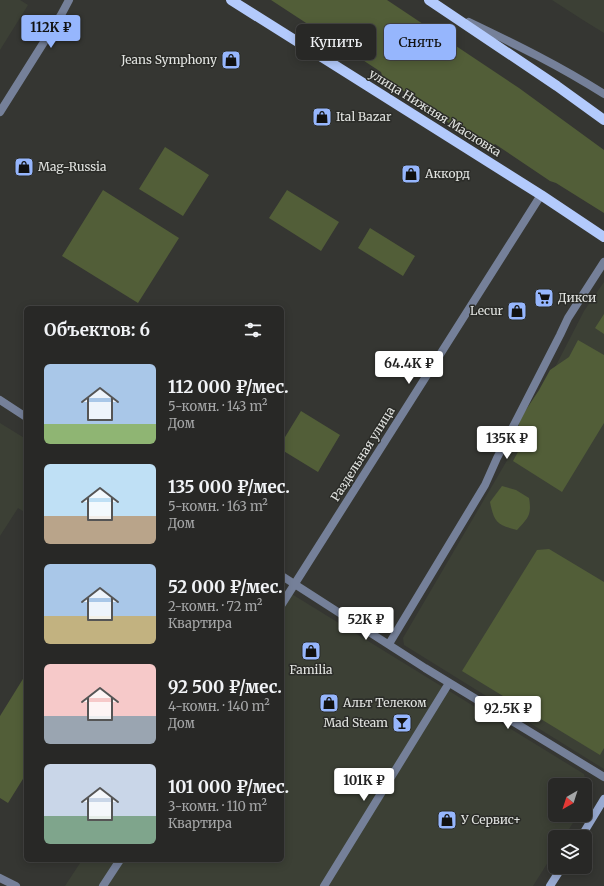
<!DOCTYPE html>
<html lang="ru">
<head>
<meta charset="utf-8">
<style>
	:root { --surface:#282826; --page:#343432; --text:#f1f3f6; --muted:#a5a6a7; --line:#444443; --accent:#96b6fd }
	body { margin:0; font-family:Merriweather,serif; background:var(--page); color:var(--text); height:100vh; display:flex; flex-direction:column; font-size:15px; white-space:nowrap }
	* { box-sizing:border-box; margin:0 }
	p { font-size:13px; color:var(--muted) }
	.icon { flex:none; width:22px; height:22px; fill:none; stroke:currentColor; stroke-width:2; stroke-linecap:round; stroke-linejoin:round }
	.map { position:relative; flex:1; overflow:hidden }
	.panel { position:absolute; left:24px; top:306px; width:260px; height:556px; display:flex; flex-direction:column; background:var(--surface); border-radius:6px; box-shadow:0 2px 10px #0003,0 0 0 1px var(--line) }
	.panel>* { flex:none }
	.guide { position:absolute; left:296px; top:24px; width:248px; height:36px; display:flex; gap:8px }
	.needle { width:26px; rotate:219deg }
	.fabs { position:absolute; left:548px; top:778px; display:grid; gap:8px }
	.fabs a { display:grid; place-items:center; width:44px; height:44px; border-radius:6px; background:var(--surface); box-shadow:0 2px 10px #0003,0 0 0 1px var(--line); font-size:20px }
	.price { position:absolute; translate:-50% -34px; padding:0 9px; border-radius:4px; background:#fff; color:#222; font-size:13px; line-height:26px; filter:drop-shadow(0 1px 2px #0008) }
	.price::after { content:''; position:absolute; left:50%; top:24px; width:12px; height:9px; margin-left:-6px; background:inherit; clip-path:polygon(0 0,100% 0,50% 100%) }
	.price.selected { background:var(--accent); color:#111 }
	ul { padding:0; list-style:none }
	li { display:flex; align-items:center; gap:12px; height:100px; padding:0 20px }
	li span { display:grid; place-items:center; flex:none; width:112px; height:80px; border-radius:6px; color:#555 }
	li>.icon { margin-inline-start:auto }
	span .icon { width:48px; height:48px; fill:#fffc; stroke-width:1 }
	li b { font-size:17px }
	h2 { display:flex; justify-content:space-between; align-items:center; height:48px; padding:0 20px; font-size:17px }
	.tag { padding:0 14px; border-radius:6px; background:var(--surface); box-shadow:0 2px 10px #0003,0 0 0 1px var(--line); font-size:14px; line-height:36px }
	.tag.selected { background:var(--accent); color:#111 }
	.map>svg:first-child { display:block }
</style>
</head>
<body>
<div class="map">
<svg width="604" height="886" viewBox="0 0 604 886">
	<rect width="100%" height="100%" fill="#353632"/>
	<path fill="#3c4035" d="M 0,0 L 20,0 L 28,5 L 0,50 Z
		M 552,0 L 604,0 L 604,33 L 583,20 Z
		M 604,282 L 604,769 L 404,645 L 403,638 L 509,457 L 584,311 Z
		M 0,423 L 26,439 L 26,513 L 18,508 L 0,536 Z
		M 282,588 L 584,774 L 590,796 L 585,804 L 585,785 L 555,785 L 555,815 L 578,815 L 564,837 L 555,837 L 555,851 L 533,886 L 65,886 L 82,860 L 282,860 Z"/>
	<path fill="#525e38" d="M 271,0 L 387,0 L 519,88 L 604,150 L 604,213 L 556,183 L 550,181 L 495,144 L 490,148 L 482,144 L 470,135 L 453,127 L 439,114 L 420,106 L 410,94 L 384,82 L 381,72 Z
		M 165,147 L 209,175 L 183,216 L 139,189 Z
		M 103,190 L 179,238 L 138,303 L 62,256 Z
		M 287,190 L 339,222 L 321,251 L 269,218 Z
		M 370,228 L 415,256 L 403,276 L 358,248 Z
		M 604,314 L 604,334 L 595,328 Z
		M 578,340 L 604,355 L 604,423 L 562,492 L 513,461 L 530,430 L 525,432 L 518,429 L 520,419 L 539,390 L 550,370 L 569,357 Z
		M 301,411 L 340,435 L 318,472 L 282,450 L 282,442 Z
		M 502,486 L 516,490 L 529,498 C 532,515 528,518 517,530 C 497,525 494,522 490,502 Z
		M 549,549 L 604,582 L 604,748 L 600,755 L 462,671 L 537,550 Z
		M 26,674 L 26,774 L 8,803 L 0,798 L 0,716 Z"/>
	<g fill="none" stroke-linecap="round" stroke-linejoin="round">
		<path stroke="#758099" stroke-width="8" d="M 0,400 L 26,417
			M 282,576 L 425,668 L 604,777
			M 282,604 L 541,195
			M 389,644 L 485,485 L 497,458 L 560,335 L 568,318 L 604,262
			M 0,878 L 16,886
			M 103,886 L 120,860
			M 324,886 L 449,683"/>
		<path stroke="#758099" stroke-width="8" d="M 469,22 C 515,44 560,66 604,94
			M 0,112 L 61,15 L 69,0"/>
		<path stroke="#98aad1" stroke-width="8" d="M 581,837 L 604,799
			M 550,886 L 562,867"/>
		<path stroke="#b3cafc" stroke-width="10" d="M 231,0 L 541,195 L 604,237
			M 429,0 L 557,86 L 604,120"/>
	</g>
	<defs>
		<symbol id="shop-square" viewBox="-11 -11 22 22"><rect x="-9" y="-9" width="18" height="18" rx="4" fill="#96b6fd" stroke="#2b2c28"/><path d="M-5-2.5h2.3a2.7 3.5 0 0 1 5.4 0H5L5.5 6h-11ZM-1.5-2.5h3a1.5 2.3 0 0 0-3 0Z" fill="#111"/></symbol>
		<symbol id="supermarket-square" viewBox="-11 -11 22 22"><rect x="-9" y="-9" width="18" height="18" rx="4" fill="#96b6fd" stroke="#2b2c28"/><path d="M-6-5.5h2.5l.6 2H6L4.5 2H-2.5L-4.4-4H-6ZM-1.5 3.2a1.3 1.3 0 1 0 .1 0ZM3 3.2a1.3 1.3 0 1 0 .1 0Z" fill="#111"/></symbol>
		<symbol id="bar-square" viewBox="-11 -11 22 22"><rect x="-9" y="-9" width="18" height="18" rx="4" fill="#96b6fd" stroke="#2b2c28"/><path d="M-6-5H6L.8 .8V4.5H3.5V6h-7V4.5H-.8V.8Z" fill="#111"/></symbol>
	</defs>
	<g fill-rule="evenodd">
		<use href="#shop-square" x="220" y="49" width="22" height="22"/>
		<use href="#shop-square" x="311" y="106" width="22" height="22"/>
		<use href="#shop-square" x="13" y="156" width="22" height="22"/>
		<use href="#shop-square" x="400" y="163" width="22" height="22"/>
		<use href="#supermarket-square" x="533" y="287" width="22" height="22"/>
		<use href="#shop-square" x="506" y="300" width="22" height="22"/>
		<use href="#shop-square" x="300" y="640" width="22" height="22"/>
		<use href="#shop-square" x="318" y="692" width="22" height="22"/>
		<use href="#bar-square" x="391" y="712" width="22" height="22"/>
		<use href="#shop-square" x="436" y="809" width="22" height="22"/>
	</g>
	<g text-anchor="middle" stroke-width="3" stroke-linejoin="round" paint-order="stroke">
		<g font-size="12" fill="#e1e3e0" stroke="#2b2c28" text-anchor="start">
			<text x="217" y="64" text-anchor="end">Jeans Symphony</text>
			<text x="336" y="121">Ital Bazar</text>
			<text x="38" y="171">Mag-Russia</text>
			<text x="425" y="178">Аккорд</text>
			<text x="558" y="302">Дикси</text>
			<text x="503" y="315" text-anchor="end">Lecur</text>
			<text x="311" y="674" text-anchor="middle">Familia</text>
			<text x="343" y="707">Альт Телеком</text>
			<text x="388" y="727" text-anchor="end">Mad Steam</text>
			<text x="461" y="824">У Сервис+</text>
		</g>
		<g font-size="12" fill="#e1e3e0" stroke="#2b2c28">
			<text transform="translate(435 113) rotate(32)" y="4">улица Нижняя Масловка</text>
			<text transform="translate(363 454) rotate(-58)" y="4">Раздельная улица</text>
		</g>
	</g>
</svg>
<div class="fabs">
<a><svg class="needle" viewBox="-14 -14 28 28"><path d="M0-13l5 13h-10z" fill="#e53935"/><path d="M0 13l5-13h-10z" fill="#a5a6a7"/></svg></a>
<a><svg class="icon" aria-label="layers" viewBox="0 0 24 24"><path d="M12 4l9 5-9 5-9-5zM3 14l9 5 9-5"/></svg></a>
</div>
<b class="price selected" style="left:51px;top:49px">112K ₽</b>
<b class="price" style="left:409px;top:385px">64.4K ₽</b>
<b class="price" style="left:507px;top:460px">135K ₽</b>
<b class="price" style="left:366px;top:641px">52K ₽</b>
<b class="price" style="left:508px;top:730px">92.5K ₽</b>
<b class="price" style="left:364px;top:802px">101K ₽</b>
<div class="guide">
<a class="tag">Купить</a>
<a class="tag selected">Снять</a>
</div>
<section class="panel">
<h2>Объектов: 6<svg class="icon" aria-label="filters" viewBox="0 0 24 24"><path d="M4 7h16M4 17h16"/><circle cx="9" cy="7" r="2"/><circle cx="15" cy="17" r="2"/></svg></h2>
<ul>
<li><span style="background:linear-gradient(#a9c7e8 75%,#8fb573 0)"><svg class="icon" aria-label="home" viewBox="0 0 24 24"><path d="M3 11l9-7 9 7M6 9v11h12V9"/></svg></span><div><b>112 000 ₽/мес.</b><p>5-комн. · 143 m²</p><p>Дом</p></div></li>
<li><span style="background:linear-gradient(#bfe0f5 65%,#b9a48a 0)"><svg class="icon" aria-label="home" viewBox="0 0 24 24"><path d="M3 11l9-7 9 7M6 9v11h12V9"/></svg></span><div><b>135 000 ₽/мес.</b><p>5-комн. · 163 m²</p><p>Дом</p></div></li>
<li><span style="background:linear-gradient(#a9c7e8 65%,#c2b280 0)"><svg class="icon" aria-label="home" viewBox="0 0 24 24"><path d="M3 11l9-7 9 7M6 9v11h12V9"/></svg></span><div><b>52 000 ₽/мес.</b><p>2-комн. · 72 m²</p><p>Квартира</p></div></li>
<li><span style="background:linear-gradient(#f6c9c9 65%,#9aa5b1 0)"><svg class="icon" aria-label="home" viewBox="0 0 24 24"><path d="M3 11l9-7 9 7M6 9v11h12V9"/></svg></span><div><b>92 500 ₽/мес.</b><p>4-комн. · 140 m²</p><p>Дом</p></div></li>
<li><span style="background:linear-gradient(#c9d6e8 65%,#7fa58c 0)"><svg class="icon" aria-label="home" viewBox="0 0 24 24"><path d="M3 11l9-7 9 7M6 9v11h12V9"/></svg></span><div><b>101 000 ₽/мес.</b><p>3-комн. · 110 m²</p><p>Квартира</p></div></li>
</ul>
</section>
</div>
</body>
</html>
